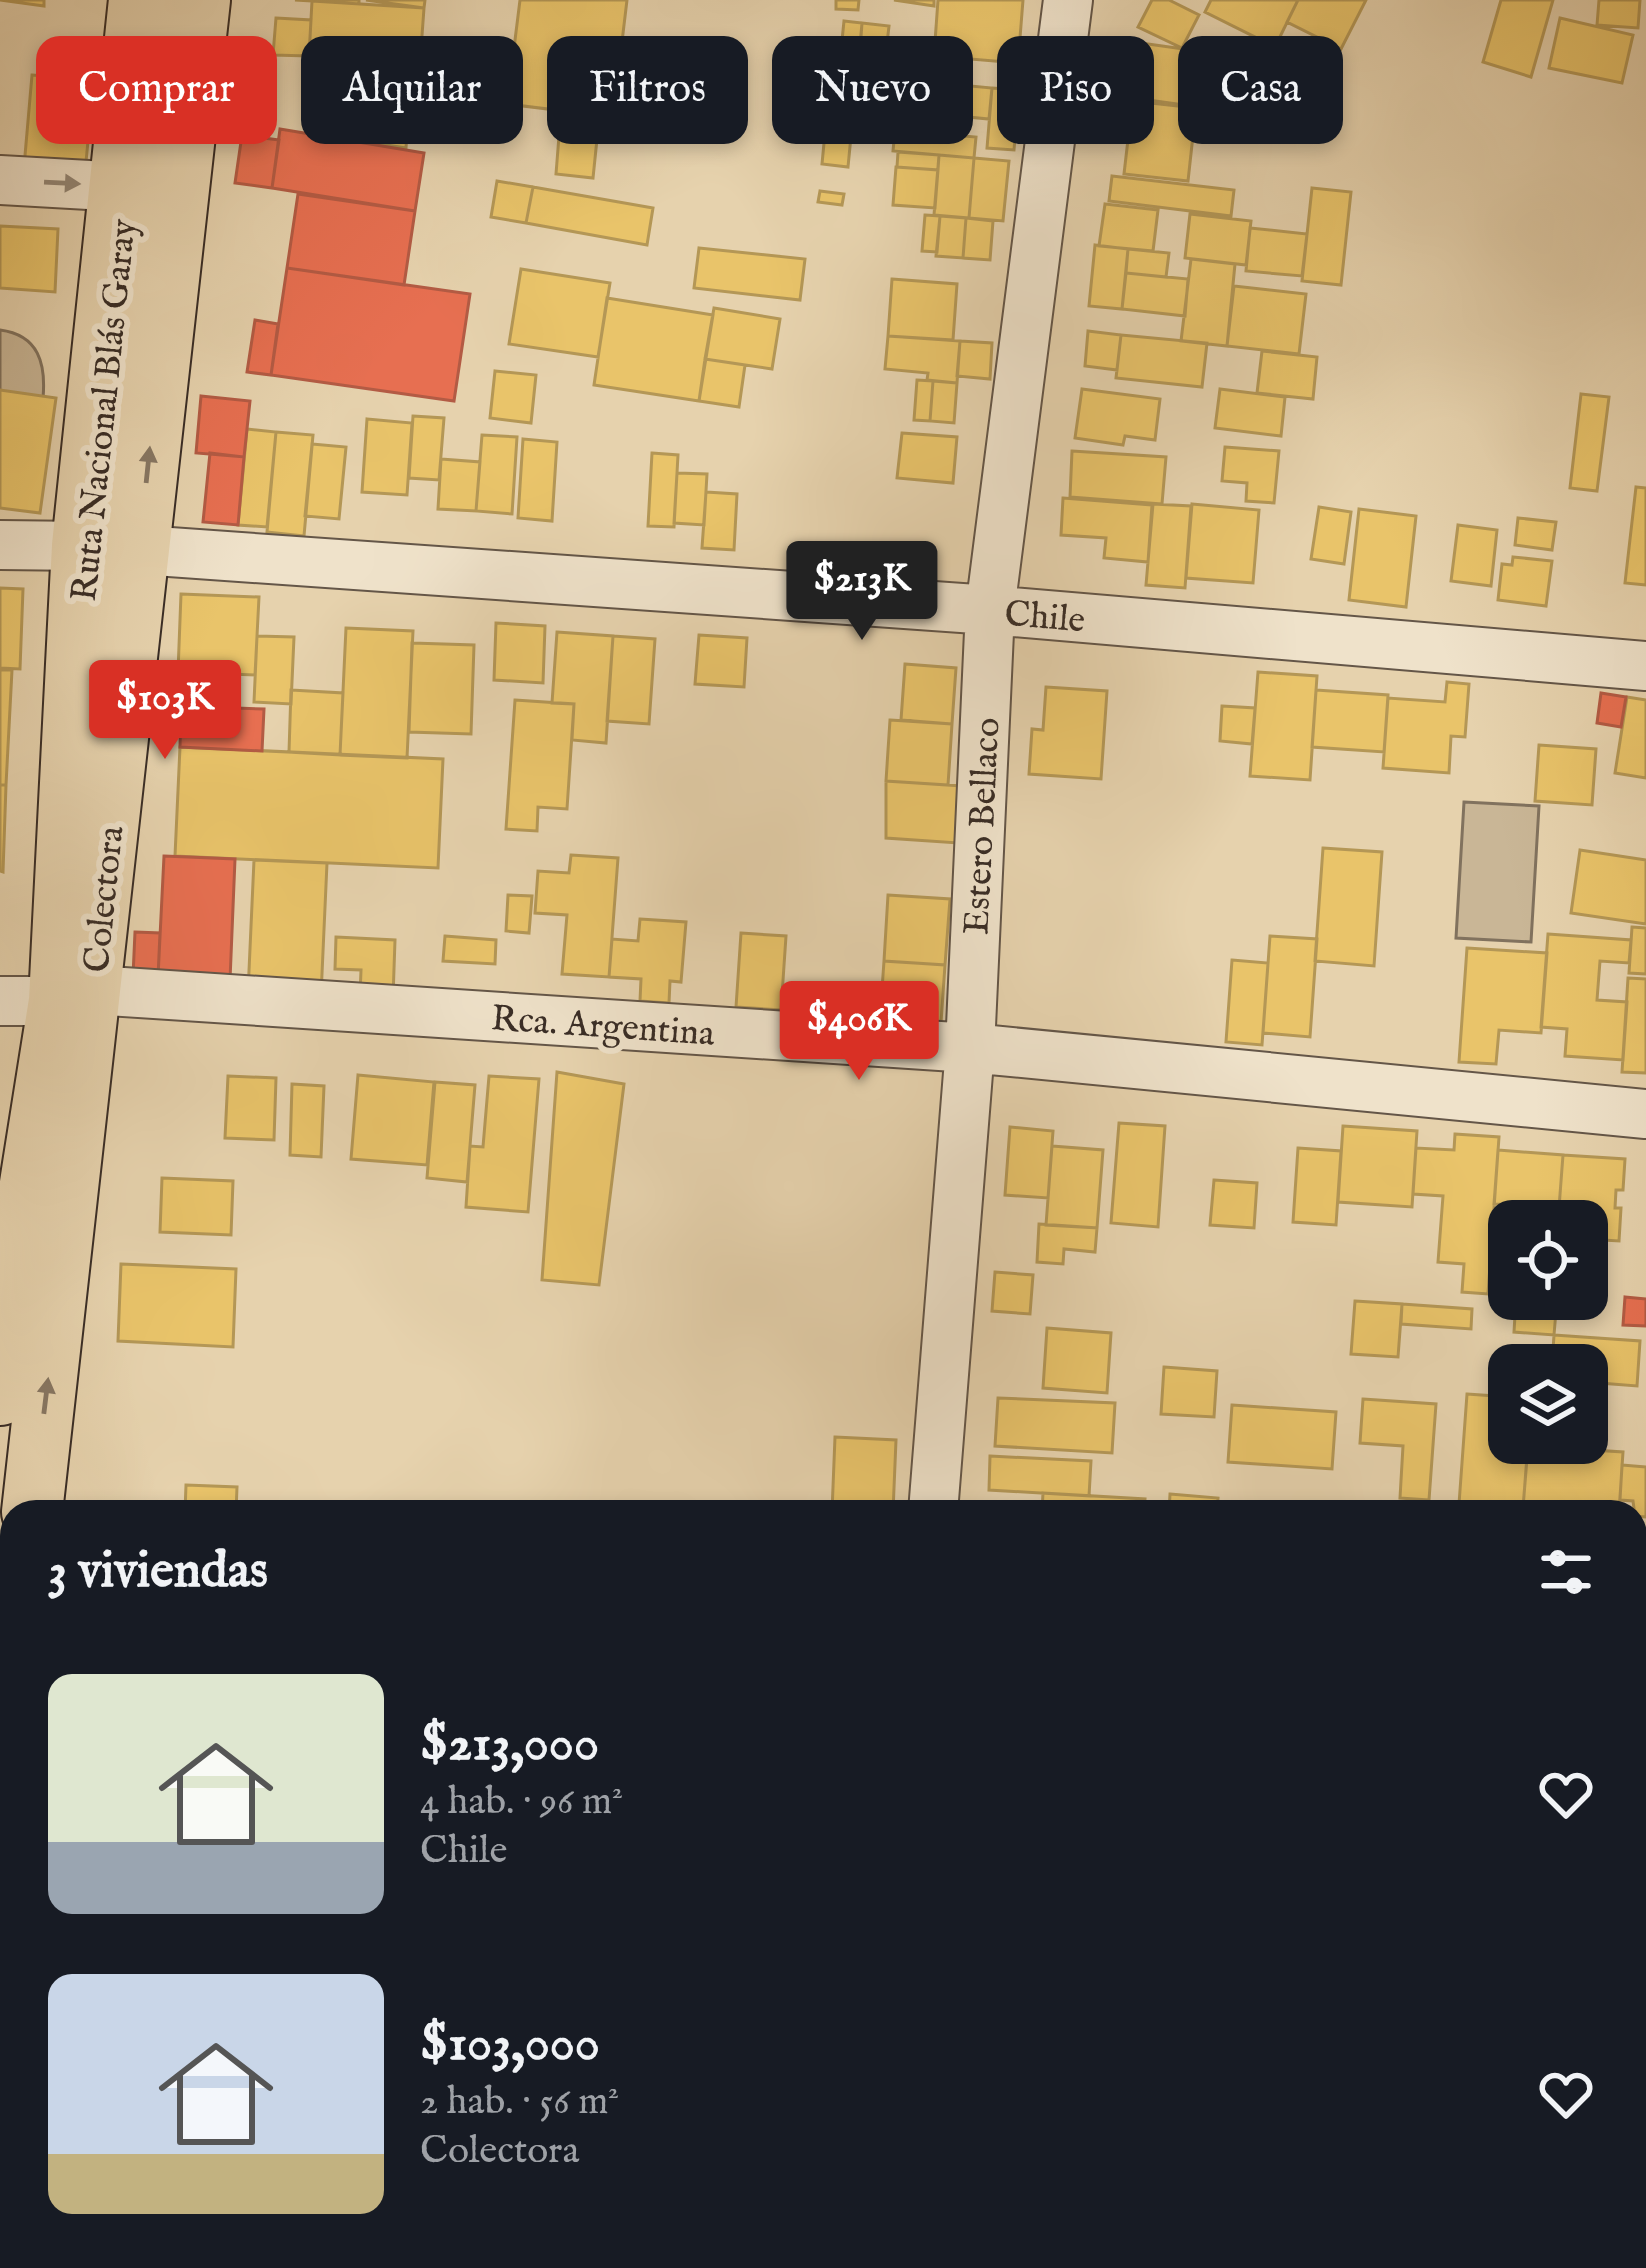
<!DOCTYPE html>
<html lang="es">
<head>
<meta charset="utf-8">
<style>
	:root { --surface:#171b24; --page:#20242c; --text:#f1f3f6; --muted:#9ea1a6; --accent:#d93025 }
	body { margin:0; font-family:"IM FELL English",serif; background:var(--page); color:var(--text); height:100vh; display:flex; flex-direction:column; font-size:45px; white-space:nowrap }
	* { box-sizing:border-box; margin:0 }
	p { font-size:39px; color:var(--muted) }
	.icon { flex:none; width:66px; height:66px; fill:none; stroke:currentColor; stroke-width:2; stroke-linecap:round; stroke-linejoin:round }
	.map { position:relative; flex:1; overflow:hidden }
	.side { position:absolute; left:0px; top:1500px; width:1647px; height:768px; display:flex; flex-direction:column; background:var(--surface); border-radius:36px 36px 0 0; box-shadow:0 6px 18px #0003 }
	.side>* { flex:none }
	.banner { position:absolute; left:36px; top:36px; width:1575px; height:108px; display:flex; gap:24px }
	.fabs { position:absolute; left:1488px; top:1200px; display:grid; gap:24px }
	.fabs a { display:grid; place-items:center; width:120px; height:120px; border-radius:24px; background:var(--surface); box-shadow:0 6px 18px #0003; font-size:60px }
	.price { position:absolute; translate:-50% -102px; padding:0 27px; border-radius:12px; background:var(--accent); color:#fff; font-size:39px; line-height:78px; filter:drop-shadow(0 3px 6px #0008) }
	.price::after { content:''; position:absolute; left:50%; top:72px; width:36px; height:27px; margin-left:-18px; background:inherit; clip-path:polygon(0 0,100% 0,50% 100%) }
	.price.on { background:#222; color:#fff }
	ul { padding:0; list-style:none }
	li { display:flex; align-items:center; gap:36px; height:300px; padding:0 48px }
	li span { display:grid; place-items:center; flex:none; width:336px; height:240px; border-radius:24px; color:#555 }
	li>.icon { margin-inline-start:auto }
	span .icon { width:144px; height:144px; fill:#fffc; stroke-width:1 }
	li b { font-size:51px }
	h2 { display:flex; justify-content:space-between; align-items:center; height:144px; padding:0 48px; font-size:51px }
	.pill { padding:0 42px; border-radius:24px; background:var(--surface); box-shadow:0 6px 18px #0003; font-size:42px; line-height:108px }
	.pill.on { background:var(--accent); color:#fff }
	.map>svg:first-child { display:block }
</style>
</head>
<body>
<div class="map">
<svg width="1646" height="2268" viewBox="0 0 1646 2268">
	<rect width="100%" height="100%" fill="#e6d2ad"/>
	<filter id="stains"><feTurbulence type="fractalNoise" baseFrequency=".00167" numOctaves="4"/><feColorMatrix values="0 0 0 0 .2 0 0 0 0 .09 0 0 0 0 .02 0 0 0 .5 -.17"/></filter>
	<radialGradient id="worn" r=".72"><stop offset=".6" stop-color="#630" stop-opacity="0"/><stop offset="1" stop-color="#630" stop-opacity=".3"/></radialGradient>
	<path fill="#c9b696" stroke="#81725e" stroke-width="3" d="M 0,330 C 39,335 46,364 43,398 L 0,422 Z
		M 1464,802 L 1539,806 L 1531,942 L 1456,938 Z"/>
	<path fill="#e9c46a" stroke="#b49756" stroke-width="3" d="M 0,0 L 44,0 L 44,6 Z
		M 295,0 L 359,0 L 359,4 L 312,1 Z
		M 366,0 L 425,0 L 424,8 Z
		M 520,0 L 627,0 L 613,117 L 507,104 Z
		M 836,0 L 859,0 L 858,10 L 836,9 Z
		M 894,0 L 934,0 L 934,6 Z
		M 938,0 L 1023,0 L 1018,63 L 934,56 Z
		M 1152,0 L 1169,0 L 1199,15 L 1182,48 L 1138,27 Z
		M 1211,0 L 1298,0 L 1275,47 L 1205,12 Z
		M 1298,0 L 1366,0 L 1341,49 L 1287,22 Z
		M 1501,0 L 1553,0 L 1531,77 L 1483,62 Z
		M 1599,0 L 1640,0 L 1638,28 L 1597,25 Z
		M 312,1 L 424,8 L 420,63 L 309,56 Z
		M 276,18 L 311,20 L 309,56 L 273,55 Z
		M 1560,18 L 1633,35 L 1622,83 L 1549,68 Z
		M 844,21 L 862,23 L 860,51 L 841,50 Z
		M 862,23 L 889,26 L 884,70 L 858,68 Z
		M 1141,43 L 1205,52 L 1206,57 L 1235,61 L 1227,111 L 1134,98 Z
		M 358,59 L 420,63 L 417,118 L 380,116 L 381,99 L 356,98 Z
		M 32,75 L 94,80 L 85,172 L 24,167 Z
		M 472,75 L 489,77 L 485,109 L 469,108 Z
		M 908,80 L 992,88 L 989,119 L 905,111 Z
		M 992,88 L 1019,90 L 1014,150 L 987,148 Z
		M 1105,98 L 1196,108 L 1188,181 L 1124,174 L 1129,131 L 1101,128 Z
		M 369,115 L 408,118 L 406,148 L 367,142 Z
		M 826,122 L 852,126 L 848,167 L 822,164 Z
		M 895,130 L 976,137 L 974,158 L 893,151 Z
		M 559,136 L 597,139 L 593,178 L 556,174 Z
		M 898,152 L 939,155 L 938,170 L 897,167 Z
		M 939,155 L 974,158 L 969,218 L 934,215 Z
		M 974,158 L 1009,161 L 1003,221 L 969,218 Z
		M 896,167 L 938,170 L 935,208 L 893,205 Z
		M 1112,176 L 1234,190 L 1231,216 L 1109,201 Z
		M 497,181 L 533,187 L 526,223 L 491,217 Z
		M 533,187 L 653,208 L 647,245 L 526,223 Z
		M 1312,188 L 1351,192 L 1341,285 L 1302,281 Z
		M 820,191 L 844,194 L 842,205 L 818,202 Z
		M 1105,204 L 1158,210 L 1153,251 L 1099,246 Z
		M 1190,214 L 1251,221 L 1246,265 L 1185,258 Z
		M 925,215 L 940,216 L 937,252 L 922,251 Z
		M 940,216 L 966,218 L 963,258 L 936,256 Z
		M 966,218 L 993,221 L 990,260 L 963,258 Z
		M 0,226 L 58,229 L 55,292 L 0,288 Z
		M 1250,228 L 1307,234 L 1302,276 L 1246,271 Z
		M 1095,245 L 1128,249 L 1122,309 L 1089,306 Z
		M 699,248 L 805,259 L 800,300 L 694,288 Z
		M 1128,249 L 1169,253 L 1166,277 L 1126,273 Z
		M 1191,259 L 1235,264 L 1227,346 L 1181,341 Z
		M 521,269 L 610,283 L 598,357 L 509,344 Z
		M 1126,273 L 1188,279 L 1185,316 L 1122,309 Z
		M 892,279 L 957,284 L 953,340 L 888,336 Z
		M 1234,286 L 1306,294 L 1299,354 L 1227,346 Z
		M 607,298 L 713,315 L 699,401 L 594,385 Z
		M 714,308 L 780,319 L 772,369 L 705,359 Z
		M 1088,331 L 1121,335 L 1117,370 L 1085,366 Z
		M 1121,335 L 1207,343 L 1202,387 L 1116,378 Z
		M 888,336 L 960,341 L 957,383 L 927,380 L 928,373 L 885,369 Z
		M 960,341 L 992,343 L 990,379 L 957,376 Z
		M 1262,351 L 1317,357 L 1313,399 L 1257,393 Z
		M 705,359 L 745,365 L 739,407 L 699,401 Z
		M 495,371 L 536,375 L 531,423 L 490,418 Z
		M 917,380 L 933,381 L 930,421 L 914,420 Z
		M 933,381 L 957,383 L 954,423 L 930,421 Z
		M 1082,389 L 1160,399 L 1155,440 L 1125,436 L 1123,445 L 1075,438 Z
		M 1220,389 L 1285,397 L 1281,436 L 1215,428 Z
		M 0,390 L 56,398 L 40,513 L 0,508 Z
		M 1581,394 L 1609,397 L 1597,491 L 1570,488 Z
		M 413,416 L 444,418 L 439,480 L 409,478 Z
		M 367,419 L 412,423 L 407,495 L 362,492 Z
		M 247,429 L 276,432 L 267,527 L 238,525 Z
		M 276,432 L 313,435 L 304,536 L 267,532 Z
		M 902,433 L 957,437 L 953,483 L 897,478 Z
		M 482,435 L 517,437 L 512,514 L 476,511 Z
		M 523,439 L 557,442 L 552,521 L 518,518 Z
		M 312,444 L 346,447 L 339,519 L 305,516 Z
		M 1225,447 L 1279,451 L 1274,503 L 1246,501 L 1247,483 L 1222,481 Z
		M 1072,451 L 1166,457 L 1162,504 L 1070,497 Z
		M 652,453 L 678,455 L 674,527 L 648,526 Z
		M 441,459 L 480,462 L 476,511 L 438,509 Z
		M 677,473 L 707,474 L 704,525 L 674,523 Z
		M 1636,487 L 1646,488 L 1646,585 L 1625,583 Z
		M 706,492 L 737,494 L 734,550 L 702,548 Z
		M 1063,498 L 1152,505 L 1148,562 L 1104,558 L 1106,538 L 1061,535 Z
		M 1153,504 L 1191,506 L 1185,588 L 1146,585 Z
		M 1192,504 L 1259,510 L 1253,583 L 1186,578 Z
		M 1319,507 L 1351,512 L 1344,564 L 1311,559 Z
		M 1359,509 L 1416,516 L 1406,607 L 1349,600 Z
		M 1518,518 L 1556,522 L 1552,550 L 1515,545 Z
		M 1458,525 L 1497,530 L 1491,586 L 1451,581 Z
		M 1513,557 L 1552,561 L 1546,606 L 1498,600 L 1502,564 L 1512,565 Z
		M 0,588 L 23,589 L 20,669 L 0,668 Z
		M 181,594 L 259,597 L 255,675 L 178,672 Z
		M 496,623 L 545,626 L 543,683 L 494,680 Z
		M 346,628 L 413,631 L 407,758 L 340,755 Z
		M 557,632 L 613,636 L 606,743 L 572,740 L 574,704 L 552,703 Z
		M 699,635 L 747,638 L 744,687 L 695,684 Z
		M 257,636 L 294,637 L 291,704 L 254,702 Z
		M 613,636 L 655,639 L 649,724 L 607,721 Z
		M 412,643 L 474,645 L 471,734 L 409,732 Z
		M 905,664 L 956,668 L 952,724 L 901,720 Z
		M 0,670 L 12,670 L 6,785 L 0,785 Z
		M 1258,672 L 1317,676 L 1310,780 L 1250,776 Z
		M 1447,682 L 1469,684 L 1465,737 L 1451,736 L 1449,773 L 1383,768 L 1388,698 L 1445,702 Z
		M 1046,687 L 1107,691 L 1101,779 L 1029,774 L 1032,729 L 1043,730 Z
		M 291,690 L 343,693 L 340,755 L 289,752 Z
		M 1316,690 L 1388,695 L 1384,752 L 1312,747 Z
		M 1627,697 L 1646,700 L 1646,778 L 1615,773 Z
		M 515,700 L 574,704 L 567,809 L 538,807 L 537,831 L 506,829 Z
		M 1222,706 L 1255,708 L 1252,744 L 1220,741 Z
		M 890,720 L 952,724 L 948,785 L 886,781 Z
		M 1539,745 L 1596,749 L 1592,805 L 1535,801 Z
		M 180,747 L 443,759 L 438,868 L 175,856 Z
		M 886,781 L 962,786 L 958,843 L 886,838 Z
		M 0,785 L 6,785 L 3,872 L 0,871 Z
		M 1323,848 L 1382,852 L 1374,966 L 1315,961 Z
		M 1580,850 L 1646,860 L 1646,924 L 1571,913 Z
		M 571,855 L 618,858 L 609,977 L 562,974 L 567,915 L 535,913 L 538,871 L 569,873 Z
		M 254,860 L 327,863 L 321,996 L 248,993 Z
		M 508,895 L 532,896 L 529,933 L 506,931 Z
		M 888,895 L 950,899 L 945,965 L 884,961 Z
		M 640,919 L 686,922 L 681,982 L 670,981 L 669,1003 L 640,1001 L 641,979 L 609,977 L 612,939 L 638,941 Z
		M 1632,927 L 1646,928 L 1646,974 L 1629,973 Z
		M 741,933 L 786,936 L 781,1010 L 736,1007 Z
		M 1548,934 L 1631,940 L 1629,963 L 1600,961 L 1597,1000 L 1627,1002 L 1623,1060 L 1565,1056 L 1567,1029 L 1541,1027 Z
		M 445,936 L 496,940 L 495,964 L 443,961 Z
		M 1270,936 L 1317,939 L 1310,1037 L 1263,1033 Z
		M 336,937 L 395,940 L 393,998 L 360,996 L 361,970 L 335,969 Z
		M 1467,948 L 1547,953 L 1541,1033 L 1499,1030 L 1496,1064 L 1459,1062 Z
		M 1232,960 L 1268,963 L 1262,1045 L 1226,1042 Z
		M 884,961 L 945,965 L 940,1037 L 879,1032 Z
		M 1628,978 L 1646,979 L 1646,1073 L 1622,1072 Z
		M 557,1072 L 624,1084 L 599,1285 L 542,1280 Z
		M 358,1075 L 434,1082 L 427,1165 L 351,1159 Z
		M 228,1076 L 276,1078 L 274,1140 L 225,1138 Z
		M 489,1076 L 539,1079 L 528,1212 L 466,1207 L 470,1146 L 483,1147 Z
		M 435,1082 L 475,1085 L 467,1182 L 427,1178 Z
		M 292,1084 L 324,1086 L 321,1157 L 290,1155 Z
		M 1119,1123 L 1165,1126 L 1158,1227 L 1111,1223 Z
		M 1343,1126 L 1417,1131 L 1412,1207 L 1338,1202 Z
		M 1010,1127 L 1053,1131 L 1048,1198 L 1005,1195 Z
		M 1455,1134 L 1499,1137 L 1488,1294 L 1462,1292 L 1464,1264 L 1438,1262 L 1443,1196 L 1413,1194 L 1416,1148 L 1454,1150 Z
		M 1052,1146 L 1103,1150 L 1097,1228 L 1046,1225 Z
		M 1298,1148 L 1341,1151 L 1336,1225 L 1293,1222 Z
		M 1498,1150 L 1563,1155 L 1558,1221 L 1512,1221 L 1513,1205 L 1494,1204 Z
		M 1563,1155 L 1625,1159 L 1623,1190 L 1616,1190 L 1615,1208 L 1621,1208 L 1619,1241 L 1587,1239 L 1587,1221 L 1558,1221 Z
		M 162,1178 L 233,1181 L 231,1235 L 160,1232 Z
		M 1214,1180 L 1257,1183 L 1254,1228 L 1210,1225 Z
		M 1039,1224 L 1097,1228 L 1095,1252 L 1064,1249 L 1063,1264 L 1037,1262 Z
		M 121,1264 L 236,1269 L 233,1347 L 118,1341 Z
		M 995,1272 L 1033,1275 L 1030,1314 L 992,1311 Z
		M 1516,1299 L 1557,1299 L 1554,1335 L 1514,1332 Z
		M 1355,1301 L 1402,1304 L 1398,1357 L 1351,1354 Z
		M 1402,1304 L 1472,1309 L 1471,1329 L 1401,1324 Z
		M 1047,1328 L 1111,1333 L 1107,1393 L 1043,1388 Z
		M 1554,1335 L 1640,1341 L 1637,1386 L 1587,1382 L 1587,1365 L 1552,1365 Z
		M 1164,1367 L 1217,1371 L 1214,1417 L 1161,1414 Z
		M 1467,1394 L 1509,1397 L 1509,1443 L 1528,1443 L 1523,1508 L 1459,1504 Z
		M 998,1398 L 1115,1403 L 1112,1453 L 995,1446 Z
		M 1363,1399 L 1436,1404 L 1429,1500 L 1400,1498 L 1403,1446 L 1360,1443 Z
		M 1232,1405 L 1336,1412 L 1332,1469 L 1228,1462 Z
		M 835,1437 L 896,1440 L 893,1512 L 832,1512 Z
		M 1528,1446 L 1623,1452 L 1619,1512 L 1523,1508 Z
		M 990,1456 L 1091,1461 L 1089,1496 L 989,1490 Z
		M 1622,1465 L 1646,1467 L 1646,1517 L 1635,1516 L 1633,1501 L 1620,1500 Z
		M 186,1485 L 237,1487 L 236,1512 L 185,1512 Z
		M 1043,1493 L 1145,1499 L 1144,1512 L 1042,1512 Z
		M 1170,1494 L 1218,1498 L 1217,1512 L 1169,1512 Z
		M 1337,1506 L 1396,1510 L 1395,1512 L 1337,1512 Z
		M 1635,1661 L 1646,1662 L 1646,1697 L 1635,1696 Z
		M 1635,1780 L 1646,1780 L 1646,1822 L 1635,1821 Z
		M 548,2256 L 592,2256 L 592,2268 L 548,2268 Z
		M 622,2256 L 692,2256 L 692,2268 L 622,2268 Z
		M 709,2256 L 749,2256 L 749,2268 L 709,2268 Z
		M 908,2256 L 950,2256 L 950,2268 L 908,2268 Z
		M 1095,2256 L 1167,2256 L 1167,2268 L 1095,2268 Z
		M 1237,2256 L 1264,2256 L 1264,2268 L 1237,2268 Z
		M 1378,2256 L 1433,2256 L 1433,2268 L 1378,2268 Z
		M 1458,2256 L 1516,2256 L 1516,2268 L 1458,2268 Z"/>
	<path fill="#e76f51" stroke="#b35b44" stroke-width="3" d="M 280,129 L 424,153 L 415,211 L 272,188 Z
		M 242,135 L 279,140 L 272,188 L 235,183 Z
		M 298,194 L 415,211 L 404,285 L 287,268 Z
		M 287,268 L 470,294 L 454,401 L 271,375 Z
		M 255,320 L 278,324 L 271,375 L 247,372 Z
		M 201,396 L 250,401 L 244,457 L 196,453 Z
		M 210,453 L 244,457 L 238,525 L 203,522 Z
		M 1601,693 L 1626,697 L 1621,727 L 1597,723 Z
		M 181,706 L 264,709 L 262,751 L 180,747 Z
		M 164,856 L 235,859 L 230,980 L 158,977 Z
		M 135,932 L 160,933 L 158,977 L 133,976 Z
		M 1625,1297 L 1646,1299 L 1646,1326 L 1623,1325 Z"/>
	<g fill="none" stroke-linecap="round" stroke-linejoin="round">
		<defs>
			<path id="minor" d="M 0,180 L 124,187
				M 0,545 L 85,546 L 990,610 L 1646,666
				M 0,1001 L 62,1001 L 93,990 L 970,1048 L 1646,1114
				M 933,1512 L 970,1048 L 990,610 L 1068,0
				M 1635,1859 L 1646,1859
				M 0,2265 L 35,2268
				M 843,2268 L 845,2256"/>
			<path id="major" d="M 32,1512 L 200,0
				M 0,1793 L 12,1689"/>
			<path id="highway" d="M 0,1392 L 62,1001 L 85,546 L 142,0"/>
		</defs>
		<use href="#minor" stroke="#645648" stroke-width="52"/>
		<use href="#major" stroke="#392d26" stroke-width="64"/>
		<use href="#highway" stroke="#392d26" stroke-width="70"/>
		<use href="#minor" stroke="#efe2ca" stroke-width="48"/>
		<use href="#major" stroke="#e6d2ad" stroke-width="60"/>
		<use href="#highway" stroke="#e6d2ad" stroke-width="66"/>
	</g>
	<defs><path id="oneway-solid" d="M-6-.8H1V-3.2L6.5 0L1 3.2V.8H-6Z" transform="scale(3)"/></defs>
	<use fill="#948878" href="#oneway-solid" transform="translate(62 183) rotate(3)"/>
	<g fill="#877763">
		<use href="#oneway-solid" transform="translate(148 465) rotate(-84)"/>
		<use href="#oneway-solid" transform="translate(46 1396) rotate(-83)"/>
	</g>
	<g text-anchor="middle" stroke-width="12" stroke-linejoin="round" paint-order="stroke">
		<g font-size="36" fill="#392d26" stroke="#efe2ca">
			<text transform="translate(102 410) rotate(-84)" y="13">Ruta Nacional Blás Garay</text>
			<text transform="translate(1045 615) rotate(5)" y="13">Chile</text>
			<text transform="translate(980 826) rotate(-87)" y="13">Estero Bellaco</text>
			<text transform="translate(102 899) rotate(-84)" y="13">Colectora</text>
			<text transform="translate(603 1024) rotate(4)" y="13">Rca. Argentina</text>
		</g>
	</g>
	<rect width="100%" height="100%" filter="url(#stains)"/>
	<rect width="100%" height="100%" fill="url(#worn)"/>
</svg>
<div class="fabs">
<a><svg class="icon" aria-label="locate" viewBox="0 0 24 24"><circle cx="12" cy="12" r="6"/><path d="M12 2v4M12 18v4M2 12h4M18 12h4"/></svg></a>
<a><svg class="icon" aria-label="layers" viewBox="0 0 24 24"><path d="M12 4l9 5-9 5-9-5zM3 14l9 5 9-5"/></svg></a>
</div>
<b class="price on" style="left:862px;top:643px">$213K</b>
<b class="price" style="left:165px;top:762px">$103K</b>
<b class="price" style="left:859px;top:1083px">$406K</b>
<div class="banner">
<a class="pill on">Comprar</a>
<a class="pill">Alquilar</a>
<a class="pill">Filtros</a>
<a class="pill">Nuevo</a>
<a class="pill">Piso</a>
<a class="pill">Casa</a>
</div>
<section class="side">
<h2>3 viviendas<svg class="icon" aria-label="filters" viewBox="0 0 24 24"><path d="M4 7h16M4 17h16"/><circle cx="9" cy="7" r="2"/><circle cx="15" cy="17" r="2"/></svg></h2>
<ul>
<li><span style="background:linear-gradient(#dfe7d0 70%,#9aa5b1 0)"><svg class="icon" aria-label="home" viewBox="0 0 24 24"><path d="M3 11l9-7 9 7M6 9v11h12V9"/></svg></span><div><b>$213,000</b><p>4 hab. · 96 m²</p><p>Chile</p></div><svg class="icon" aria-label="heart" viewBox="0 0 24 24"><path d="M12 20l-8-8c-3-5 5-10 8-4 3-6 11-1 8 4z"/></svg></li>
<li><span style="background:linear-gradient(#c9d6e8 75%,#c2b280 0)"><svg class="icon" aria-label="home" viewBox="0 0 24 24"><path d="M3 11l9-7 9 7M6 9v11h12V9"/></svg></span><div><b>$103,000</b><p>2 hab. · 56 m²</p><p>Colectora</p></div><svg class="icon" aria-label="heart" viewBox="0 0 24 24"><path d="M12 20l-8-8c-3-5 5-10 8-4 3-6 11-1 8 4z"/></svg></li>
</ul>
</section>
</div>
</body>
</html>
